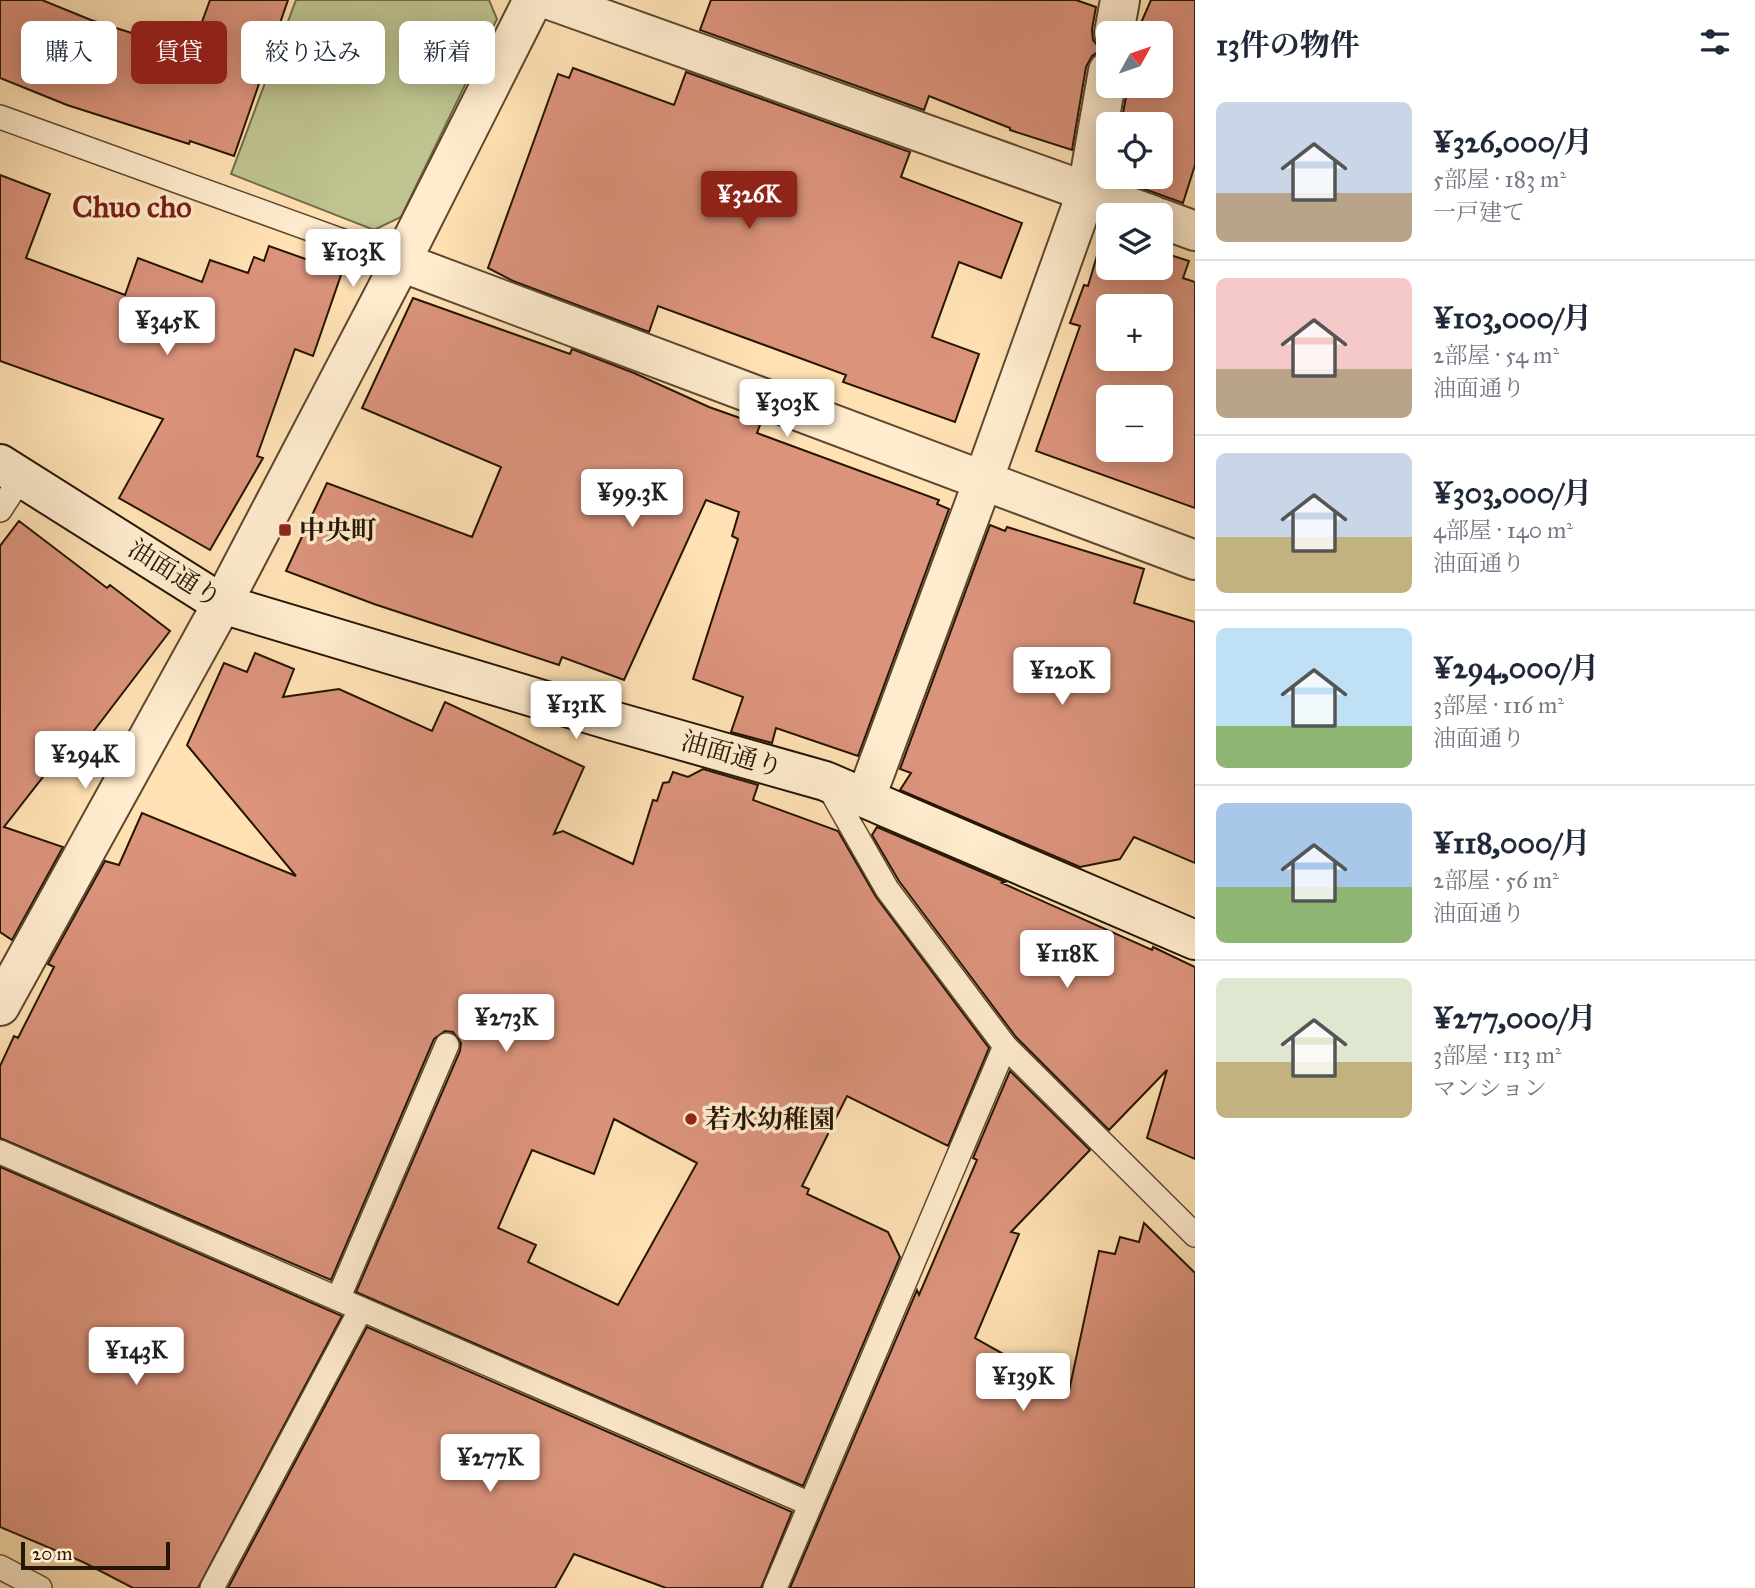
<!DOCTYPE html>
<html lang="ja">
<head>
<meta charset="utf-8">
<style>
	:root { --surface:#fff; --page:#f6f6f7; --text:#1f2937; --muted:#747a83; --line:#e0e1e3; --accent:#8f2418 }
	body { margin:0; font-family:"IM FELL Great Primer","Noto Serif JP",serif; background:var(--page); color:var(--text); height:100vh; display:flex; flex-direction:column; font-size:26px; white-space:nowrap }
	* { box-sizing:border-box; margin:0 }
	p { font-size:23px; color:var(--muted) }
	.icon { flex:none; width:38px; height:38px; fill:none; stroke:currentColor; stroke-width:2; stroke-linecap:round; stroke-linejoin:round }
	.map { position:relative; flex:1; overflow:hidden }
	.sheet { display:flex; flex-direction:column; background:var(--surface); width:560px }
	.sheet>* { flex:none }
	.top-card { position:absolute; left:21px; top:21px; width:665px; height:63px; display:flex; gap:14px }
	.needle { width:46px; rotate:50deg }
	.buttons { position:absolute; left:1096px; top:21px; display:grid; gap:14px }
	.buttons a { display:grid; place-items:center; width:77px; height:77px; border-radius:10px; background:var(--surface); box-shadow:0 4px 18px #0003; font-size:35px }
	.scale { position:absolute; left:21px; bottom:18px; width:149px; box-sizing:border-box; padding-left:7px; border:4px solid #251504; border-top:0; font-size:19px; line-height:24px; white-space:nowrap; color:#251504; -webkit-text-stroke:5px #ffecce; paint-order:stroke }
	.price { position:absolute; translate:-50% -60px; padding:0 16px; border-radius:7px; background:#fff; color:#222; font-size:23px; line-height:46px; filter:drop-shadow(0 2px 4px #0008) }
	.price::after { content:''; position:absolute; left:50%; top:42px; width:21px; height:16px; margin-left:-10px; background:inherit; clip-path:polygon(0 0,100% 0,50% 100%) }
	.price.current { background:var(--accent); color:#fff }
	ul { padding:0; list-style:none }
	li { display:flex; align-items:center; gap:21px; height:175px; padding:0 21px }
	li+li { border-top:2px solid var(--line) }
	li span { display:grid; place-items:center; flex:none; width:196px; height:140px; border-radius:10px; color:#555 }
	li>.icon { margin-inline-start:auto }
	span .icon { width:84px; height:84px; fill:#fffc; stroke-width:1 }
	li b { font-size:30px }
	h2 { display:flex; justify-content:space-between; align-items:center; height:84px; padding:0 21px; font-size:30px }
	.chip { padding:0 24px; border-radius:10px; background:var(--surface); box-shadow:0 4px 18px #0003; font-size:24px; line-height:63px }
	.chip.current { background:var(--accent); color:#fff }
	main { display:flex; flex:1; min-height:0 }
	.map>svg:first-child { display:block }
</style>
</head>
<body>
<main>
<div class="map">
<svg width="1195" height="1588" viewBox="0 0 1195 1588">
	<rect width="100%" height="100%" fill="#ffe1b3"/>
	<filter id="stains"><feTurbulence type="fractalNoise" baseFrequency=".00286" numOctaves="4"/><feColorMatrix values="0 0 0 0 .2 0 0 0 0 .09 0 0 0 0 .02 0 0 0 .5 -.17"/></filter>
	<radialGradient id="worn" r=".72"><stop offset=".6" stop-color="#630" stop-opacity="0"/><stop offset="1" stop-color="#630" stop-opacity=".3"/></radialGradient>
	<path fill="#bec38f" stroke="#726c4a" stroke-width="2" d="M 296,0 L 489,0 L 497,19 L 401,217 L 374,230 L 231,174 Z"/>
	<path fill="#db937c" stroke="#251504" stroke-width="2" fill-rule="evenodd" d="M 0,0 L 42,0 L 91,20 L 191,52 L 210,0 L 288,0 L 234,156 L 190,141 L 189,144 L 67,105 L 0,78 Z
		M 711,0 L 1076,0 L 1096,7 L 1092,29 L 1093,40 L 1101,50 L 1092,56 L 1086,67 L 1072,150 L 1010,130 L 1010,128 L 929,96 L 924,110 L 700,30 Z
		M 1151,0 L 1195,0 L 1195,165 L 1183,203 L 1119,180 L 1120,177 L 1160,177 L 1160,124 L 1121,124 L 1128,86 L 1160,86 L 1160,33 L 1136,33 L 1138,22 L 1141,23 Z
		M 573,68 L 674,105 L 686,72 L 910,152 L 901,177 L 1022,223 L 1001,278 L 959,262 L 932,337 L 979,354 L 955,422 L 843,382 L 846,375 L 658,306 L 649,332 L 513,281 L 488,268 L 558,74 L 569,78 Z
		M 0,175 L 50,194 L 26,258 L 125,295 L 138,258 L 202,282 L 210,260 L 248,273 L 254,257 L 264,261 L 269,246 L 342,272 L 313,356 L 295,349 L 257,456 L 263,458 L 210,550 L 119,498 L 163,419 L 0,361 Z
		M 1107,222 L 1108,268 L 1160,268 L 1160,241 L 1170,245 L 1167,254 L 1189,261 L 1183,278 L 1195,282 L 1195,508 L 1036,451 L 1080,326 L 1070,323 L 1084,285 L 1088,286 ZM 1108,306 L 1160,306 L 1160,359 L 1108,359 ZM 1108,397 L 1160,397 L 1160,450 L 1108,450 Z
		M 413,298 L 570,354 L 572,349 L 634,373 L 709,407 L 760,425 L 757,433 L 939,500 L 937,504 L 949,509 L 858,756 L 776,728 L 772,743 L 731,732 L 743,697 L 693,679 L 738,539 L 732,536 L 739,512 L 706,500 L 624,680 L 562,657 L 559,665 L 374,604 L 286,571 L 327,483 L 472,537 L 501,467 L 362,408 Z
		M 19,521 L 107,588 L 110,585 L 170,631 L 73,758 L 64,750 L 4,827 L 63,847 L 12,940 L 0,932 L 0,546 Z
		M 990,525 L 1005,531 L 1007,527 L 1144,569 L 1134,603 L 1195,622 L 1195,863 L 1134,837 L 1120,859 L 1080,867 L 900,790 L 911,773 L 900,769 Z
		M 255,653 L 294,669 L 283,697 L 339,689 L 432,731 L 445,702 L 584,767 L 554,834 L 563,831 L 633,864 L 653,800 L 657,801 L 663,783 L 669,782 L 673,772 L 688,777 L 703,769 L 758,785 L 753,800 L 838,831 L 876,897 L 989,1048 L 948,1146 L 847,1096 L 802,1186 L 809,1189 L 807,1194 L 888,1232 L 900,1257 L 803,1486 L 356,1292 L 460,1051 L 461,1043 L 453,1032 L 445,1031 L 434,1039 L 331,1280 L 0,1138 L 0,1066 L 14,1036 L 18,1038 L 54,967 L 48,964 L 105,861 L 119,865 L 142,813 L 296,876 L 187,745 L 224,663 L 247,672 ZM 614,1119 L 697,1163 L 618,1305 L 528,1262 L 536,1245 L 498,1228 L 532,1150 L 594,1174 Z
		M 877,827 L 1005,882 L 1002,883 L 1152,950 L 1153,947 L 1195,967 L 1195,1159 L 1147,1138 L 1167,1070 L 1109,1130 L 1016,1037 L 899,881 L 872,835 Z
		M 1010,1071 L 1090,1150 L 1011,1232 L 1019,1234 L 975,1338 L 1069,1391 L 1099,1251 L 1115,1254 L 1120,1237 L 1139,1242 L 1144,1223 L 1195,1273 L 1195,1588 L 790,1588 L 917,1290 L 919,1295 L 977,1160 L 973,1158 Z
		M 0,1167 L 342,1316 L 198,1588 L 133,1588 L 83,1562 L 0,1527 Z
		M 367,1327 L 792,1512 L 761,1588 L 666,1588 L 574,1554 L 555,1588 L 228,1588 Z"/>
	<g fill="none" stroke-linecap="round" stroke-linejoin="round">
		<defs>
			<path id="lane" d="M 0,117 L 401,262
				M 0,510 L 21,478
				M 827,784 L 887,889 L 1005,1046 L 1195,1235
				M 0,1152 L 810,1504
				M 338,1299 L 447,1045
				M 0,1567 L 40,1588
				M 212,1588 L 361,1309
				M 775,1588 L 1005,1046"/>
			<path id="street" d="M 550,0 L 1152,215
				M 1114,33 L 1120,0
				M 1160,218 L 1195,231
				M 401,262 L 1195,560
				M 866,797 L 983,481 L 1087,191 L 1108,71
				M 0,1006 L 222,604 L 401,262 L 533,0"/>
			<path id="secondary" d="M 0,464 L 222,604 L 613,721 L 825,781 L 1195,940"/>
		</defs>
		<use href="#lane" stroke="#5c4830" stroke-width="26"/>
		<use href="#street" stroke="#5c4830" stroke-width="42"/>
		<use href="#secondary" stroke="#251504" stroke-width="42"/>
		<use href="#lane" stroke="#ffecce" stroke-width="23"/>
		<use href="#street" stroke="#ffecce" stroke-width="38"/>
		<use href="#secondary" stroke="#ffecce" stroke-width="38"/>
	</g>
	<g fill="#8f2418" stroke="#ffecce" stroke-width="2.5">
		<rect x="278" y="523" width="14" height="14" rx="3.5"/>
		<circle cx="691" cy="1119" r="7"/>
	</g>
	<g text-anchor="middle" stroke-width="7" stroke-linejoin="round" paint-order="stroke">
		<g font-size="26" font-weight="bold" fill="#251504" stroke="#ffecce" text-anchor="start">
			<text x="299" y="539">中央町</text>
			<text x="705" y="1128">若水幼稚園</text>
		</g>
		<g font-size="26" fill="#251504" stroke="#ffecce">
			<text transform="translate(175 573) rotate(32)" y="9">油面通り</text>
			<text transform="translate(732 754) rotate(16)" y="9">油面通り</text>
		</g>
		<g font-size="30" font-weight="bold" fill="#7a1f14" stroke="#ffecce">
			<text x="132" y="217">Chuo cho</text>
		</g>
	</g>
	<rect width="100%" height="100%" filter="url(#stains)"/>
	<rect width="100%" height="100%" fill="url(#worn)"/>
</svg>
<div class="buttons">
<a><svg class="needle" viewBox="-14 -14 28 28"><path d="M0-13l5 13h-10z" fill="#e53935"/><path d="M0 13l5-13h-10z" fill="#747a83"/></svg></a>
<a><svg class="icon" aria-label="locate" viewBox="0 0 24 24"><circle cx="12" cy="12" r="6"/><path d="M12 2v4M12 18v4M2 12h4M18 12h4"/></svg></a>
<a><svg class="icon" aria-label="layers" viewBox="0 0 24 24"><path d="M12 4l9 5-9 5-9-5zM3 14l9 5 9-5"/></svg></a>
<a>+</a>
<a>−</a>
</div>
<div class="scale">20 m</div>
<b class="price current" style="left:749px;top:231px">¥326K</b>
<b class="price" style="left:353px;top:289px">¥103K</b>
<b class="price" style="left:167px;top:357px">¥345K</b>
<b class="price" style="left:787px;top:439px">¥303K</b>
<b class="price" style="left:632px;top:529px">¥99.3K</b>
<b class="price" style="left:1062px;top:707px">¥120K</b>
<b class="price" style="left:576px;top:741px">¥131K</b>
<b class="price" style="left:85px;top:791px">¥294K</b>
<b class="price" style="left:1067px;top:990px">¥118K</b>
<b class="price" style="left:506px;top:1054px">¥273K</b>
<b class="price" style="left:136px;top:1387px">¥143K</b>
<b class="price" style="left:1023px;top:1413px">¥139K</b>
<b class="price" style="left:490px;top:1494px">¥277K</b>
<div class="top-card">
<a class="chip">購入</a>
<a class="chip current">賃貸</a>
<a class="chip">絞り込み</a>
<a class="chip">新着</a>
</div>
</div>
<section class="sheet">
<h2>13件の物件<svg class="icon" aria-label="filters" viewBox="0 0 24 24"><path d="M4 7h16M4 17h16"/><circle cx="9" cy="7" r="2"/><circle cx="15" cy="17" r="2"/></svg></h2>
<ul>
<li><span style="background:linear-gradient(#c9d6e8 65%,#b9a48a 0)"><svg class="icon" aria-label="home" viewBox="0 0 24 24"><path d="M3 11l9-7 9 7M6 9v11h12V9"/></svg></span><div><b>¥326,000/月</b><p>5部屋 · 183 m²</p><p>一戸建て</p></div></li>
<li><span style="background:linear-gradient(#f6c9c9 65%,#b9a48a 0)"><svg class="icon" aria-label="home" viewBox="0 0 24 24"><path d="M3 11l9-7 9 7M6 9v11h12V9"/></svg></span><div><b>¥103,000/月</b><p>2部屋 · 54 m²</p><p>油面通り</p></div></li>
<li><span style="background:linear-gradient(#c9d6e8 60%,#c2b280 0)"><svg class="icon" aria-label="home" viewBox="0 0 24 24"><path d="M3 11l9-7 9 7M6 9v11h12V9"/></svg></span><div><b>¥303,000/月</b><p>4部屋 · 140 m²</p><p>油面通り</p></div></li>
<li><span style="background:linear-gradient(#bfe0f5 70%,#8fb573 0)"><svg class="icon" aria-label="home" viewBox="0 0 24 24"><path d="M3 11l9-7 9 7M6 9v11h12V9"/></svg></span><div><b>¥294,000/月</b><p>3部屋 · 116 m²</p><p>油面通り</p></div></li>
<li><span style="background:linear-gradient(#a9c7e8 60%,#8fb573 0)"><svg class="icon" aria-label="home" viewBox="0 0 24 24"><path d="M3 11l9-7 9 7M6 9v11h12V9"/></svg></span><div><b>¥118,000/月</b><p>2部屋 · 56 m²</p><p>油面通り</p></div></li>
<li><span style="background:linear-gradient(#dfe7d0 60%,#c2b280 0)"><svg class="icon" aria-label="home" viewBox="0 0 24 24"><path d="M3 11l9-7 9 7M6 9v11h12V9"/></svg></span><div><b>¥277,000/月</b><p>3部屋 · 113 m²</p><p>マンション</p></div></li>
</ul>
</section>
</main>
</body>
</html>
